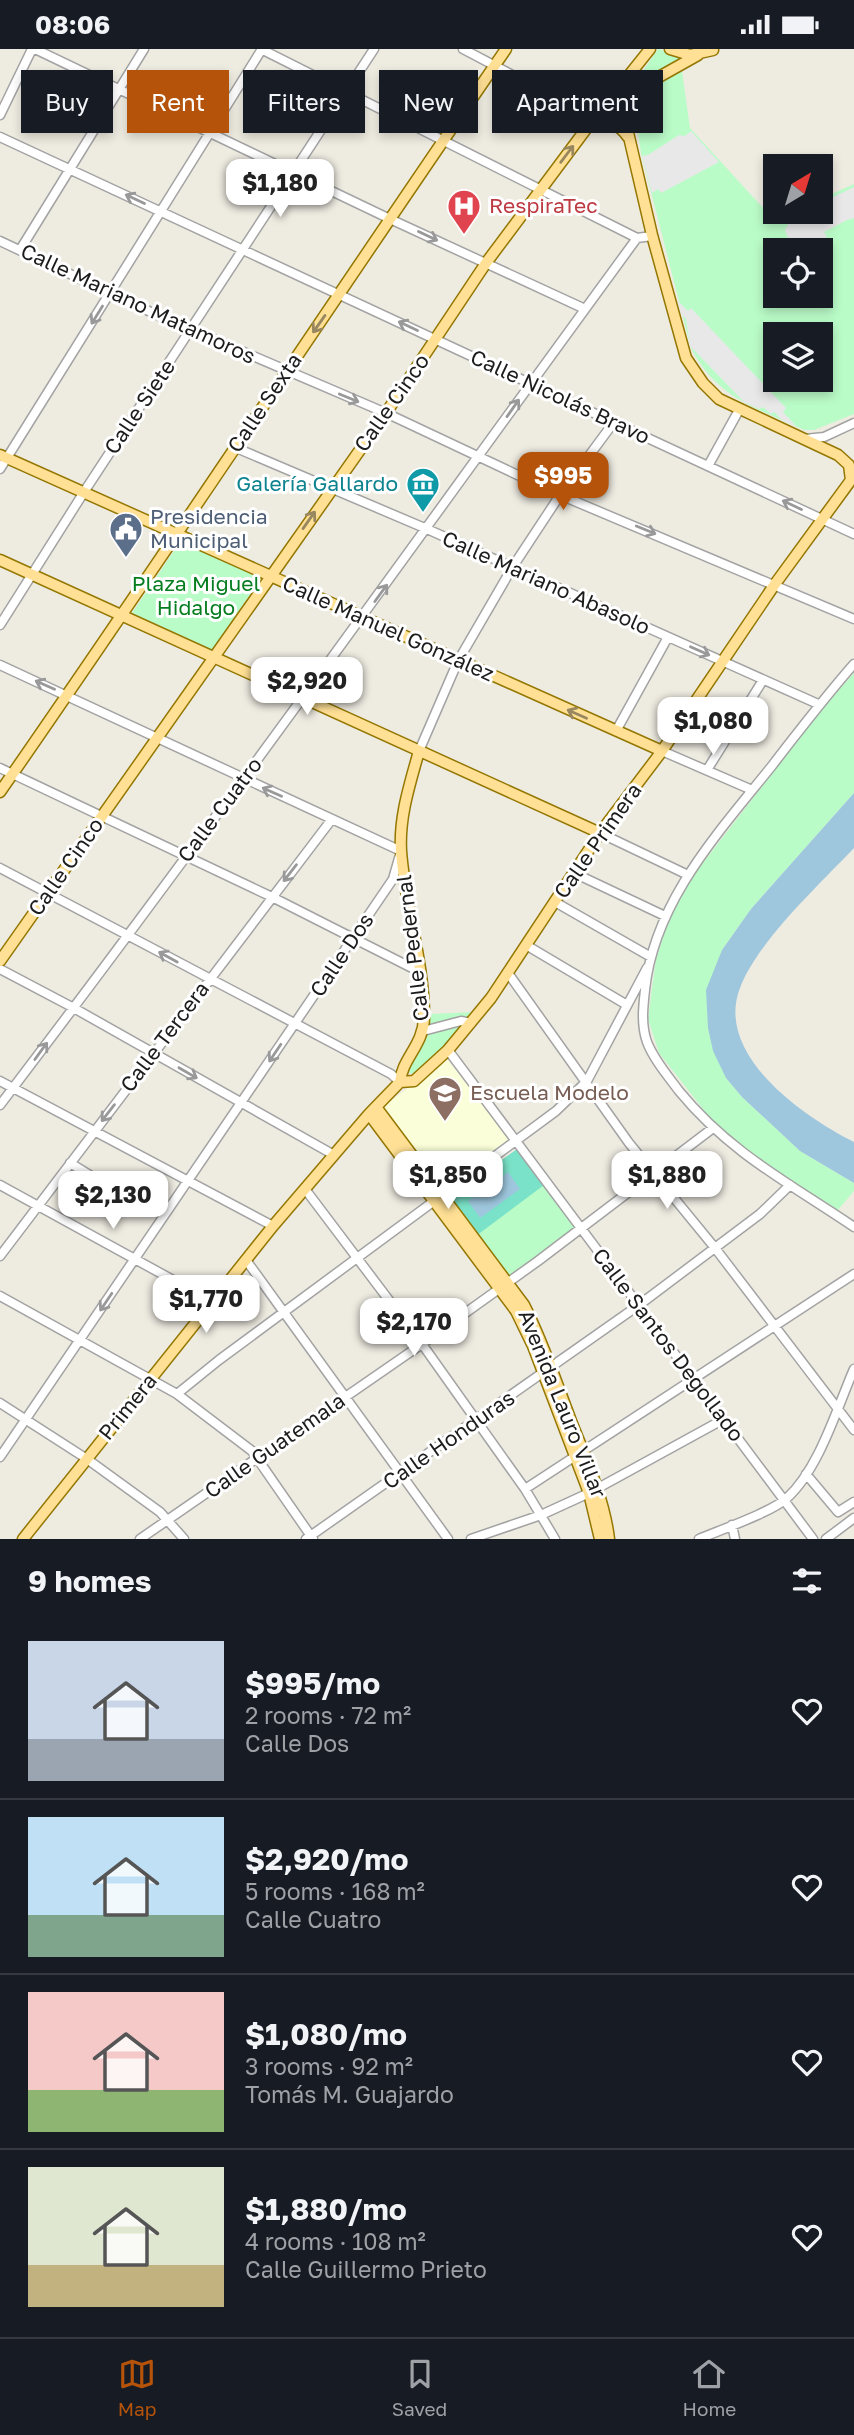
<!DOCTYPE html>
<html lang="en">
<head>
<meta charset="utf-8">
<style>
	:root { --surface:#171b24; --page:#242831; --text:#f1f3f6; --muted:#9ea1a6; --line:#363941; --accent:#b45309 }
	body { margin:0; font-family:"Golos Text",sans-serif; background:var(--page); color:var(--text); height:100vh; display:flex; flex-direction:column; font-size:26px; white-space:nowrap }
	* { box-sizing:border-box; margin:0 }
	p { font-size:23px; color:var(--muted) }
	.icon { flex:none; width:38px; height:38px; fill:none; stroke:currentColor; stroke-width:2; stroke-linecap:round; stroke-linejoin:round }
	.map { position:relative; height:1490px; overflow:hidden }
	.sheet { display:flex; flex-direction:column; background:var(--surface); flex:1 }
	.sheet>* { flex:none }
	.top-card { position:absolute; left:21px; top:21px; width:812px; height:63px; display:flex; gap:14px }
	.needle { width:46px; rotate:38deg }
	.tools { position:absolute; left:763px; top:105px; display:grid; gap:14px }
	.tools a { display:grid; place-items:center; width:70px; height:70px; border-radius:0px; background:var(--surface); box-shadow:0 4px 10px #0003; font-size:35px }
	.price { position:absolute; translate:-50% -60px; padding:0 16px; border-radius:14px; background:#fff; color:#222; font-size:23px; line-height:46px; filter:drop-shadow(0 2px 4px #0008) }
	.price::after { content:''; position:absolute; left:50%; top:42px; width:21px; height:16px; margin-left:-10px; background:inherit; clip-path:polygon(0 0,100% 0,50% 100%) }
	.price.selected { background:var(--accent); color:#fff }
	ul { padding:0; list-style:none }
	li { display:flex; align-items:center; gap:21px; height:175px; padding:0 28px }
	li+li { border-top:2px solid var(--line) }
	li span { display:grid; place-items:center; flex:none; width:196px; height:140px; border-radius:0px; color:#555 }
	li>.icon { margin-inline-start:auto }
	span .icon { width:84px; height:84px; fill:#fffc; stroke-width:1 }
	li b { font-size:30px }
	h2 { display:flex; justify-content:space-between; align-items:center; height:84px; padding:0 28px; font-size:30px }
	.chip { padding:0 24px; border-radius:0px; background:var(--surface); box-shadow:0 4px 10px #0003; font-size:24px; line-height:63px }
	.chip.selected { background:var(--accent); color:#fff }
	.status { display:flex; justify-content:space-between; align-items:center; height:49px; padding:0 35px; background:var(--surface); direction:ltr }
	.status svg { height:19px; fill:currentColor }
	.dock { display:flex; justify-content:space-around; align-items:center; height:98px; border-top:2px solid var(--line); background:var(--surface); font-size:19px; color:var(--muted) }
	.dock a { display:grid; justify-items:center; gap:4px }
	.dock .selected { color:var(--accent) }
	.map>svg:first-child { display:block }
</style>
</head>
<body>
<div class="status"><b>08:06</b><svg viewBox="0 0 49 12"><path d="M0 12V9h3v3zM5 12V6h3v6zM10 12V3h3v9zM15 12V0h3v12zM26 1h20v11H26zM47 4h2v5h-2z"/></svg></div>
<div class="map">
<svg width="854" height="1490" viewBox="0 0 854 1490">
	<rect width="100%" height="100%" fill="#eeebe1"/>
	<path fill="#faffd9" d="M 447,1010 L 509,1090 L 444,1138 L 382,1058 Z"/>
	<path fill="#bafcc8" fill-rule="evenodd" d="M 658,0 L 685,8 L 634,35 Z
		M 682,22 L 690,79 L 774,171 L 789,163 L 821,163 L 821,150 L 854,135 L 854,365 L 814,381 L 804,381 C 757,359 716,349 691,299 L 641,104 L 634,56 L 670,25 ZM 775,201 L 821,201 L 821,247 L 775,247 ZM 775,285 L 821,285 L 821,331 L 775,331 Z
		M 180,493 L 261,529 L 212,601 L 132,564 Z
		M 854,624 L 854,744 L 751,860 L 722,901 L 726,1029 L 742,1048 L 800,1102 L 854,1134 L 854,1142 L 838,1161 L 752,1107 L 717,1078 L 659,1004 L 648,970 L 656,910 L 669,870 L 692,828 L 822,660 Z
		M 475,963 L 445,1000 L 413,1025 L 407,1023 L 428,986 L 429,965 Z
		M 517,1104 L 577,1178 L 507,1228 L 451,1151 Z"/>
	<path fill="#7ae2c8" d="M 517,1100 L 544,1136 L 476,1187 L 449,1149 Z"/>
	<path fill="#e8e8e8" d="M 691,82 L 719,113 L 661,144 L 658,140 L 652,144 L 642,107 L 648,106 L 679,86 L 685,87 Z
		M 854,138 L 854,169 L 847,171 L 824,183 L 827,188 L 804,199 L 795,198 L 790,194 L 785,181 L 792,168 L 802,163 L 821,163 L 821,154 Z
		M 677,251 L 688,262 L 691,259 L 786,359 L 783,363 L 796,377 L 782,371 L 774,363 L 771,365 L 763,358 L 759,360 L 744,353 L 690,297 L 686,270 L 681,265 Z"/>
	<path fill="#9ec7de" d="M 854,744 L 854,799 C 819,836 757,893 740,939 C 714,1006 804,1068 854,1093 L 854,1134 L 800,1102 L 742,1048 L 726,1029 L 713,1002 L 708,979 L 706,941 L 722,901 L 751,860 Z
		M 508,1123 L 520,1140 L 480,1169 L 468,1152 Z"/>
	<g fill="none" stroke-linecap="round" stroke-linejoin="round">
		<defs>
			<path id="minor" d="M 35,0 L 390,170 L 585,260
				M 261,0 L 637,189 L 652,187
				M 463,0 L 594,69 L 629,26
				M 0,66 L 32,0
				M 0,88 L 854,485
				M 0,192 L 155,265 L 386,364 L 560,446 L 854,570
				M 20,201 L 144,0
				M 805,390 L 824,388 L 854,374
				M 234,398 L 427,480 L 818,655
				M 708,417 L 739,361
				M 0,420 L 262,0
				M 0,576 L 84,443 L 374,0
				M 854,615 C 825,648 798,683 771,718 C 718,784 654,853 645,941 C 643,958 641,976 647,993 C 654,1011 668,1027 679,1042 C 730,1104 789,1134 854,1178
				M 0,616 L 401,802 L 393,830 L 0,1408
				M 616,682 L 668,588
				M 419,702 L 458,612 L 512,519 L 560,446 L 614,373
				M 662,702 L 752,741
				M 0,719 L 272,848 L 420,923
				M 707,721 L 763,631
				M 600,784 L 688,826
				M 0,819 L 391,1025 L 400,1033
				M 574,824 L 665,867
				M 555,853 L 651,908
				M 526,896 L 627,956
				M 0,920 L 72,958 L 334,1106
				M 508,924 L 629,1094 L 715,1199 L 854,1381
				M 423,982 L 461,972 L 471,974
				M 448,1001 L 813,1490
				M 0,1032 L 273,1177
				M 0,1056 C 217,771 425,479 637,189
				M 70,1114 L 122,1146
				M 0,1136 L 213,1253
				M 305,1140 L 422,1295 L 525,1440 L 555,1490
				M 0,1207 L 332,770
				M 246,1211 L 448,1490
				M 0,1247 L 177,1345 L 252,1402 L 313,1490
				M 177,1345 L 219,1311 L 556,1062 L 587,1032 L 647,919
				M 0,1354 L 87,1410 L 160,1463 L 184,1490
				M 806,1425 L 838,1463 L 854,1453
				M 525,1440 L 854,1225
				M 732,1476 L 735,1490
				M 140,1490 L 422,1295 L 538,1212 L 713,1079
				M 306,1490 L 639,1256 L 760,1165 L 790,1136
				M 471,1490 L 541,1466 L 589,1444 L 724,1370
				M 699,1490 C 720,1481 772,1463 787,1449 C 819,1420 837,1359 854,1320
				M 826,1490 L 854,1469"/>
			<path id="major" d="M 670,0 L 690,6 L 713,1
				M 593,75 C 608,71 619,75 628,88
				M 0,406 L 662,702
				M 0,511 L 600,784
				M 0,743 C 171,497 336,247 506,0
				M 0,912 L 386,364 L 486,214 L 589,76 L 594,69 L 605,65 L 625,47 L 698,6
				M 400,1033 C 402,1009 424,996 424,968 C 424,912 405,858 401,802 C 399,767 410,735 419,702
				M 376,1058 L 524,1256 C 543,1293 556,1333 571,1372 C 586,1410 604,1449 609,1490
				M 369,1065 L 516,1262 L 533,1297 L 589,1444 L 600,1490
				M 23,1490 L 273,1177 L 369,1065 L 400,1033 L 414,1032 L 448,1001 L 491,949 L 600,784 L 662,702 L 775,535 L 851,431 L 849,416 L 838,406 L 719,350 L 703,334 L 686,309 L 652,186 L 626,75 L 625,47 L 630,25 L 650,0"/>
		</defs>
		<use href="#minor" stroke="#a3a3a3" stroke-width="11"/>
		<use href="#major" stroke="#947700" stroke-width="13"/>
		<use href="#minor" stroke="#fff" stroke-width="8"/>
		<use href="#major" stroke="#ffe095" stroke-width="10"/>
	</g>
	<defs><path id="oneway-shaft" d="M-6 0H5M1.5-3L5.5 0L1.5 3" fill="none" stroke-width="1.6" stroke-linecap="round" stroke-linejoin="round" transform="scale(1.75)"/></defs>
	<g stroke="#99885f">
		<use href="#oneway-shaft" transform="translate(567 105) rotate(-53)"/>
		<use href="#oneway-shaft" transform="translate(319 275) rotate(125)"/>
		<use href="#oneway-shaft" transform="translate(309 471) rotate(-55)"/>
		<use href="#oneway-shaft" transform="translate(577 665) rotate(-156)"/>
	</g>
	<g stroke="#999">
		<use href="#oneway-shaft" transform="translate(135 150) rotate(-155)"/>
		<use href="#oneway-shaft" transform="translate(428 187) rotate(25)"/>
		<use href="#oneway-shaft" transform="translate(97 266) rotate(122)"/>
		<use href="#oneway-shaft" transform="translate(408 277) rotate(-155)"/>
		<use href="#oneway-shaft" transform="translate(349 349) rotate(22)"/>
		<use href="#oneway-shaft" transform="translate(513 359) rotate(-55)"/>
		<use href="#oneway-shaft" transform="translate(792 456) rotate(-155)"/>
		<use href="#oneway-shaft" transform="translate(646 481) rotate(22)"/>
		<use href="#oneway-shaft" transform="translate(381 544) rotate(-54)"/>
		<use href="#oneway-shaft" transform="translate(700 602) rotate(24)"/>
		<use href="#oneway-shaft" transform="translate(45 636) rotate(-156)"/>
		<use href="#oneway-shaft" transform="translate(272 743) rotate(-156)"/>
		<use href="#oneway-shaft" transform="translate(290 824) rotate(128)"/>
		<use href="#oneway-shaft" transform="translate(168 908) rotate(-151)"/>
		<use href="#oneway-shaft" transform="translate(41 1002) rotate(-54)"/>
		<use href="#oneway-shaft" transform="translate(275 1004) rotate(124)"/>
		<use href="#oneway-shaft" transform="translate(188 1024) rotate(30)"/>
		<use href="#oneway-shaft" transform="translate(108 1064) rotate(128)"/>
		<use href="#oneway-shaft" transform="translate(106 1253) rotate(124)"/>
	</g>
	<defs>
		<symbol id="hospital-pin" viewBox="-11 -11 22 30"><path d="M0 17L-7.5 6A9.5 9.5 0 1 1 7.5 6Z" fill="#e0444e" stroke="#fff"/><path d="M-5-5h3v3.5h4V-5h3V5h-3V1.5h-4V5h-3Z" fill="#fff"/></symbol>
		<symbol id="museum-pin" viewBox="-11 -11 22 30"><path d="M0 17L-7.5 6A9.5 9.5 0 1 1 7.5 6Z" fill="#0f9aa8" stroke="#fff"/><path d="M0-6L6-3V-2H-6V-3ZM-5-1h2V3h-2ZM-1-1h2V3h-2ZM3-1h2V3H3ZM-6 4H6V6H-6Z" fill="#fff"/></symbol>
		<symbol id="civic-pin" viewBox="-11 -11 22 30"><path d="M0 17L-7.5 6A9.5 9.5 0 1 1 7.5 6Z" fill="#5c6f8a" stroke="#fff"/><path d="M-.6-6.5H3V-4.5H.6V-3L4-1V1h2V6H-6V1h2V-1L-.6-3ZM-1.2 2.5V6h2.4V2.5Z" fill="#fff"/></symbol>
		<symbol id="school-pin" viewBox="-11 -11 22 30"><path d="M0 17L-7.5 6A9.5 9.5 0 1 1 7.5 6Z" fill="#8d6e63" stroke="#fff"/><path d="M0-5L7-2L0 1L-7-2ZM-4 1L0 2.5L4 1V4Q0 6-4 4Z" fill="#fff"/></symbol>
	</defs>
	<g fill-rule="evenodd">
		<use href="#hospital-pin" x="445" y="138" width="38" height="52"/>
		<use href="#museum-pin" x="404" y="416" width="38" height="52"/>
		<use href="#civic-pin" x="107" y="461" width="38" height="52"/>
		<use href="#school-pin" x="426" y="1025" width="38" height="52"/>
	</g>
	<g text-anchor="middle" stroke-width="6" stroke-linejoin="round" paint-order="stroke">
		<g font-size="21" fill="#be3a42" stroke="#fff" text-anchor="start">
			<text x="489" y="164">RespiraTec</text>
		</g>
		<g font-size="21" fill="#1c1c1c" stroke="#fff">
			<text transform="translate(138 255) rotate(25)" y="7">Calle Mariano Matamoros</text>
			<text transform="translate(560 348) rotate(25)" y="7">Calle Nicolás Bravo</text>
			<text transform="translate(265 354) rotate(-56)" y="7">Calle Sexta</text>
			<text transform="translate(392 354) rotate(-55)" y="7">Calle Cinco</text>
			<text transform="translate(140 358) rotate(-56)" y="7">Calle Siete</text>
			<text transform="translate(546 534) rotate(24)" y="7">Calle Mariano Abasolo</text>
			<text transform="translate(388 580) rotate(24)" y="7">Calle Manuel González</text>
			<text transform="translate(220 761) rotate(-53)" y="7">Calle Cuatro</text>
			<text transform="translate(598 792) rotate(-55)" y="7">Calle Primera</text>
			<text transform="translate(66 818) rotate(-55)" y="7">Calle Cinco</text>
			<text transform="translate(413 899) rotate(-97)" y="7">Calle Pedernal</text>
			<text transform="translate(342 906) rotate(-56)" y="7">Calle Dos</text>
			<text transform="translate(165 988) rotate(-53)" y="7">Calle Tercera</text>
			<text transform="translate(668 1296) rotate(53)" y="7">Calle Santos Degollado</text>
			<text transform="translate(562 1355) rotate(68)" y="7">Avenida Lauro Villar</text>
			<text transform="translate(128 1358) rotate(-51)" y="7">Primera</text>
			<text transform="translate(449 1391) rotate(-35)" y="7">Calle Honduras</text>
			<text transform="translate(275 1397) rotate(-35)" y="7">Calle Guatemala</text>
		</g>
		<g font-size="21" fill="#0d838f" stroke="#fff" text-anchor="end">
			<text x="398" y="442">Galería Gallardo</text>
		</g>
		<g font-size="21" fill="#4e5e75" stroke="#fff" text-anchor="start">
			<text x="150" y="475">Presidencia<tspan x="150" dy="24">Municipal</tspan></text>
		</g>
		<g font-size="21" fill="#067e20" stroke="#fff">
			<text x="196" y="542">Plaza Miguel<tspan x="196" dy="24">Hidalgo</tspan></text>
		</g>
		<g font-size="21" fill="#785e54" stroke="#fff" text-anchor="start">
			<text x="470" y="1051">Escuela Modelo</text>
		</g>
	</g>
</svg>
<div class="tools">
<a><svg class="needle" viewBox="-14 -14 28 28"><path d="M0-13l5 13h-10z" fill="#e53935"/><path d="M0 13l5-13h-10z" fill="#9ea1a6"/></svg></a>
<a><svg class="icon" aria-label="locate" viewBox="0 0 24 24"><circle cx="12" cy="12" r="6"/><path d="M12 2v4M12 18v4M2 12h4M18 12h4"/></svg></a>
<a><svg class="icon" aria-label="layers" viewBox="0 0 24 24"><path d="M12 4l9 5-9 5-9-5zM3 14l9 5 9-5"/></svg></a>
</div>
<b class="price" style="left:280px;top:170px">$1,180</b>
<b class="price selected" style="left:563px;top:463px">$995</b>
<b class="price" style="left:307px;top:668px">$2,920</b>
<b class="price" style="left:713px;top:708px">$1,080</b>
<b class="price" style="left:448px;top:1162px">$1,850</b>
<b class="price" style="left:667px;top:1162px">$1,880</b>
<b class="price" style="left:113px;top:1182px">$2,130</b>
<b class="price" style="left:206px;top:1286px">$1,770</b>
<b class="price" style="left:414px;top:1309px">$2,170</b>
<div class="top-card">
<a class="chip">Buy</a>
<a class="chip selected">Rent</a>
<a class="chip">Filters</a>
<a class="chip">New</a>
<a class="chip">Apartment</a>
</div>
</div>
<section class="sheet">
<h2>9 homes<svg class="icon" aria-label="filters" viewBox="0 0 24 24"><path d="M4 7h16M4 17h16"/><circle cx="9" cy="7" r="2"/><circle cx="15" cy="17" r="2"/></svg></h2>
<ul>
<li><span style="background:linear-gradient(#c9d6e8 70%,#9aa5b1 0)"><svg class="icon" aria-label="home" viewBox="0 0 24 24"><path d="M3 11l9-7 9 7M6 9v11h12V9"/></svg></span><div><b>$995/mo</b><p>2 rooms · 72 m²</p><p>Calle Dos</p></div><svg class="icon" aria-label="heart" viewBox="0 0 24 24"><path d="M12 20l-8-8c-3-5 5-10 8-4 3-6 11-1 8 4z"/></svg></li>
<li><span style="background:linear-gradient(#bfe0f5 70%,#7fa58c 0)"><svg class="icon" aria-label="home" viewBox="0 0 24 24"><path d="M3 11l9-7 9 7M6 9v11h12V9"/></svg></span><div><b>$2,920/mo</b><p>5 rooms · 168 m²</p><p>Calle Cuatro</p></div><svg class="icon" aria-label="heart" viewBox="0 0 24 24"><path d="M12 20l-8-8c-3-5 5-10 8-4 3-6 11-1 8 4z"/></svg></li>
<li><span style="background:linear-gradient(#f6c9c9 70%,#8fb573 0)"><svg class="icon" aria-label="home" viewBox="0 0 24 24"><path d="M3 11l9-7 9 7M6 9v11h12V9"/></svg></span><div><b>$1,080/mo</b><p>3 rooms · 92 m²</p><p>Tomás M. Guajardo</p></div><svg class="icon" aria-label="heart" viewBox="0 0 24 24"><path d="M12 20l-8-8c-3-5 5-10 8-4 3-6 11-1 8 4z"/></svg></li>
<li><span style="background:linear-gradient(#dfe7d0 70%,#c2b280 0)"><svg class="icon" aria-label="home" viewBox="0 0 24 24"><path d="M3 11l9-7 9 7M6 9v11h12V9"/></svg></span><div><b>$1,880/mo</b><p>4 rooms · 108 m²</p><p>Calle Guillermo Prieto</p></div><svg class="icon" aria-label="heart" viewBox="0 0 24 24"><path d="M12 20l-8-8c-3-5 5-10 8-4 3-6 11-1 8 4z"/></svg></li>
</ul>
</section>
<nav class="dock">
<a class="selected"><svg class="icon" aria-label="map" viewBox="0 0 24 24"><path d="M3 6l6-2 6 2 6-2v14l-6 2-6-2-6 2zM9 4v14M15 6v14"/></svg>Map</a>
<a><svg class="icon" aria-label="saved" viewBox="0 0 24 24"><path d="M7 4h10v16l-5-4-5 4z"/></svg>Saved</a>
<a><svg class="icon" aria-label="home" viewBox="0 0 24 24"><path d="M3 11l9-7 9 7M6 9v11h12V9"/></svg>Home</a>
</nav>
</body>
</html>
